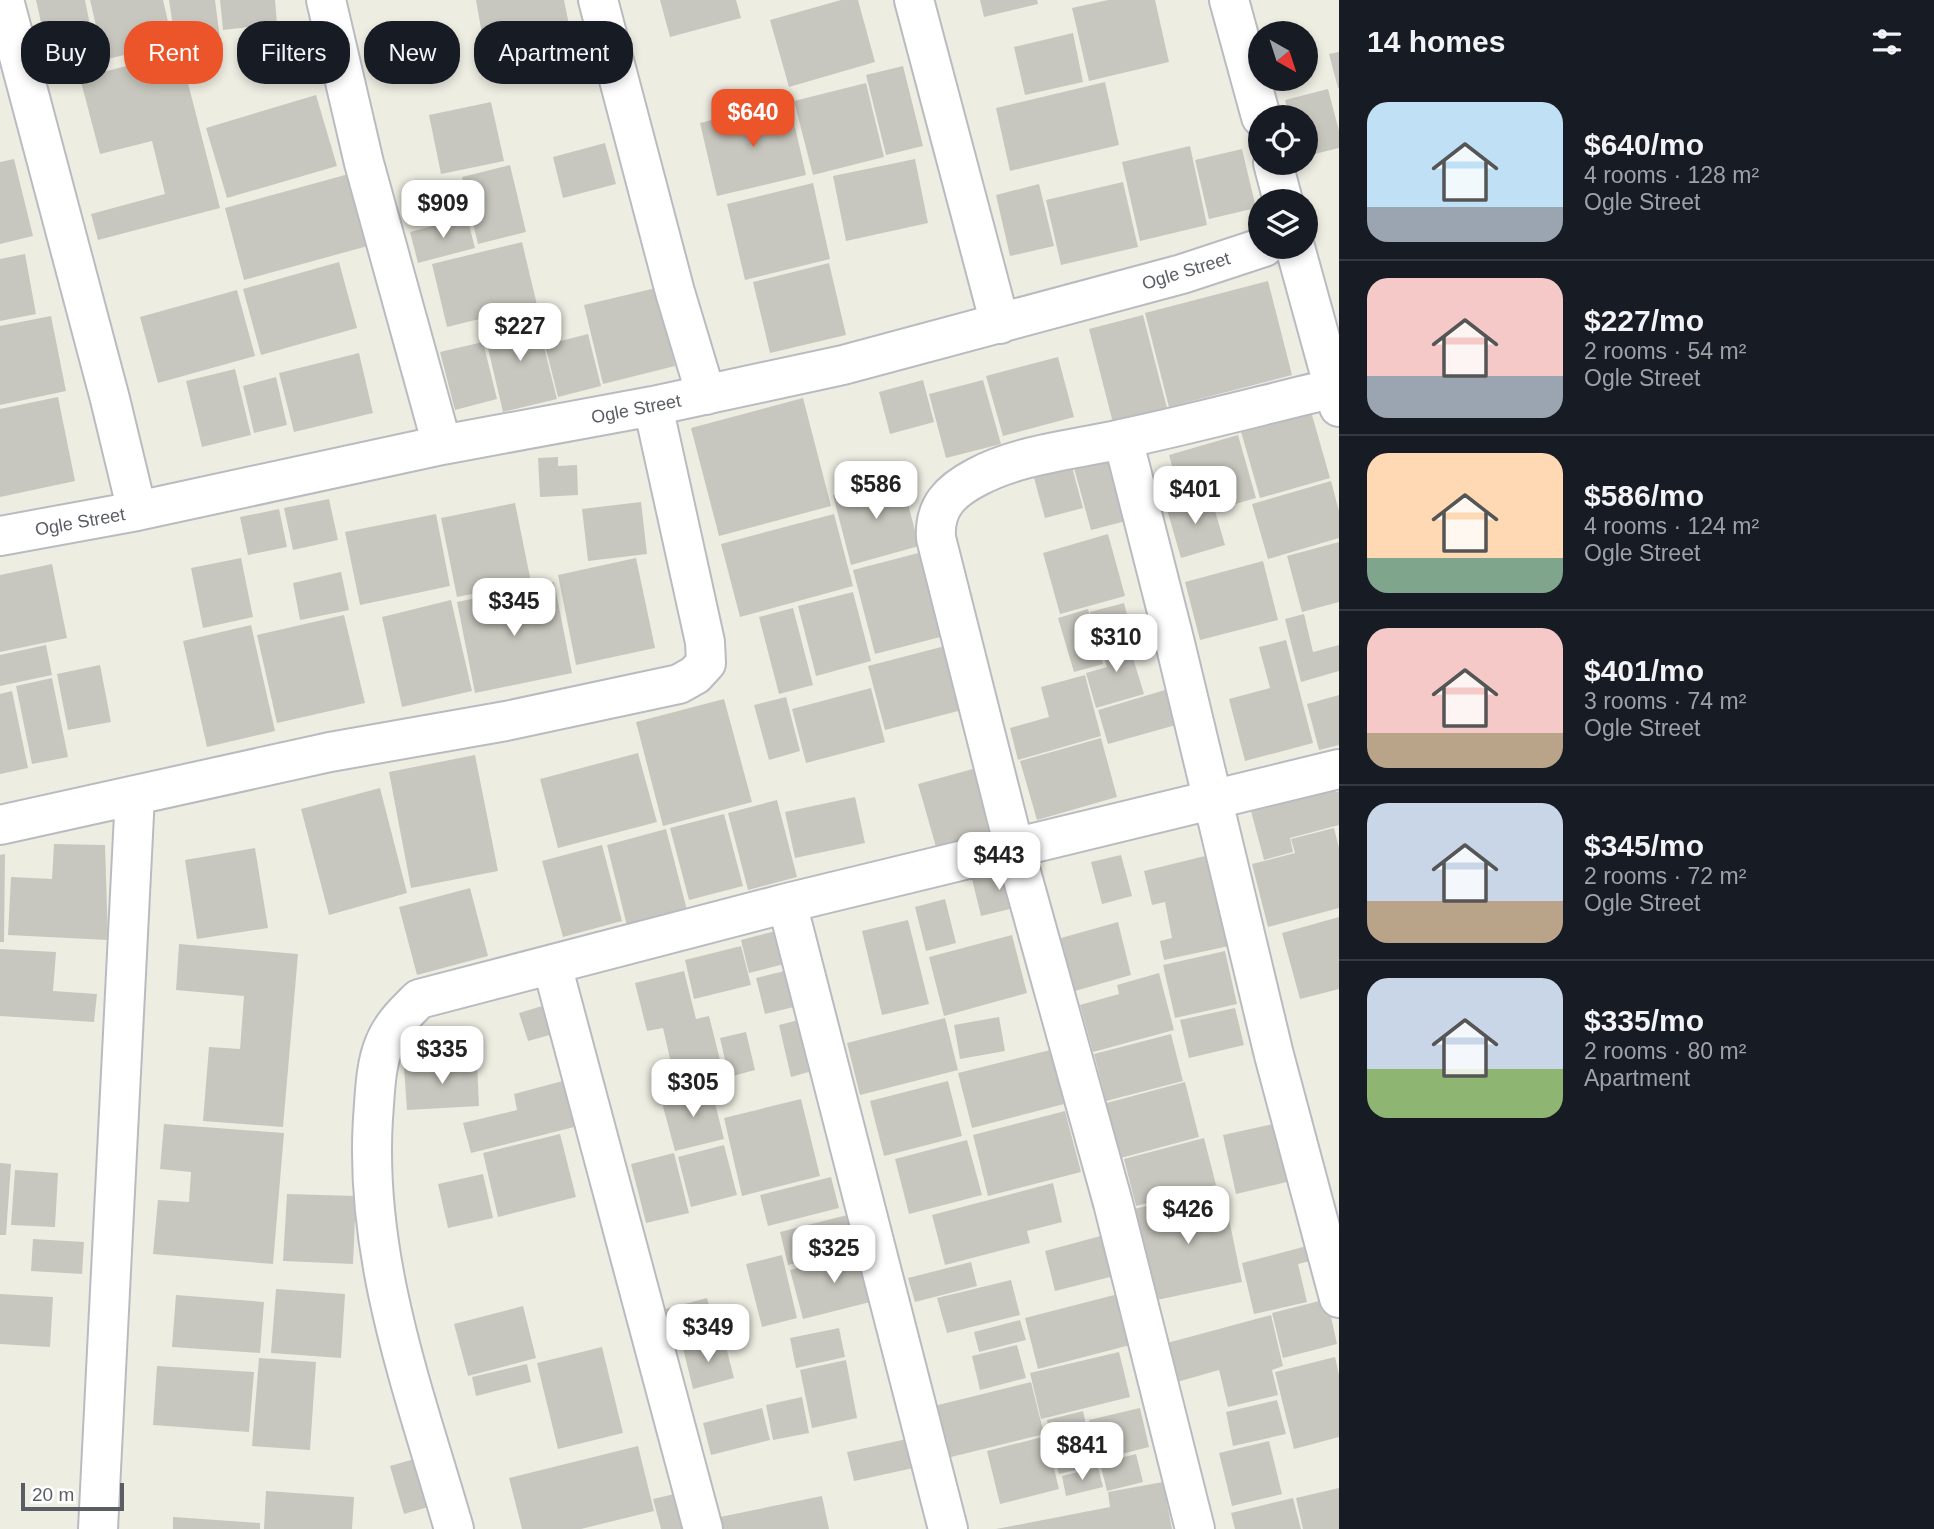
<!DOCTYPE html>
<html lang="en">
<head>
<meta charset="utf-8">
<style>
	:root { --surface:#171b24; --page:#242831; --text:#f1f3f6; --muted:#9ea1a6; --line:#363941; --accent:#ec542a }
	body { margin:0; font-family:Helvetica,sans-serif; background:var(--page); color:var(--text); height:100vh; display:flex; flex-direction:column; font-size:26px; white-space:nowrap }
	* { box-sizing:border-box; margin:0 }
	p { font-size:23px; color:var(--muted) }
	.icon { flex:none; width:38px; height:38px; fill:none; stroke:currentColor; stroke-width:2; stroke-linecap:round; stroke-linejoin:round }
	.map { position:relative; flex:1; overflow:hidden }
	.sheet { display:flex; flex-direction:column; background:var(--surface); width:595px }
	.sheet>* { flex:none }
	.banner { position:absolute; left:21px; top:21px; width:665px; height:63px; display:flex; gap:14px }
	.needle { width:46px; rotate:141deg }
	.buttons { position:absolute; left:1248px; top:21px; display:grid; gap:14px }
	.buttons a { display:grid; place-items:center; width:70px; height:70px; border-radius:50%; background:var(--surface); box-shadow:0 4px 10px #0003; font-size:35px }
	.scale { position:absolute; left:21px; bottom:18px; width:103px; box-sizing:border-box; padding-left:7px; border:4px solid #5a5d63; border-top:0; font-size:19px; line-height:24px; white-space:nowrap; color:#5a5d63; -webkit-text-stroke:5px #fff; paint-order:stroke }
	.price { position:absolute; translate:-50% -60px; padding:0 16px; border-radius:14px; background:#fff; color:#222; font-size:23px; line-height:46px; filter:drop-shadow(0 2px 4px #0008) }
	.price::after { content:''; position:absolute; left:50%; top:42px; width:21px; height:16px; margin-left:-10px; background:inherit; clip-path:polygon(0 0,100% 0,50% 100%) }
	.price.selected { background:var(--accent); color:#fff }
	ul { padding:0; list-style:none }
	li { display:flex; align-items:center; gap:21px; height:175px; padding:0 28px }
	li+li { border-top:2px solid var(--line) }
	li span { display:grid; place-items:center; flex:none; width:196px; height:140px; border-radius:21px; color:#555 }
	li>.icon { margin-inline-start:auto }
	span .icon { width:84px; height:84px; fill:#fffc; stroke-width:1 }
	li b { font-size:30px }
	h2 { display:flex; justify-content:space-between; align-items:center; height:84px; padding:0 28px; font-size:30px }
	.tag { padding:0 24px; border-radius:28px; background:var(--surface); box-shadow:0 4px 10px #0003; font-size:24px; line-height:63px }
	.tag.selected { background:var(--accent); color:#fff }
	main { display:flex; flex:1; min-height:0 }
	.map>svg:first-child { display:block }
</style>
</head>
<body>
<main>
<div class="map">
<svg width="1339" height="1529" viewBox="0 0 1339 1529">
	<rect width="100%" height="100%" fill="#eeede2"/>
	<path fill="#c8c7bf" d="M 36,0 L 85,0 L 91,30 L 45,40 Z
		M 90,0 L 163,0 L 173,43 L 104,60 Z
		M 169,0 L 215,0 L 220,39 L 176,46 Z
		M 220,0 L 275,0 L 277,24 L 223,30 Z
		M 476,0 L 564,0 L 571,35 L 485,51 Z
		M 660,0 L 736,0 L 741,18 L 670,37 Z
		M 841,0 L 858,0 L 875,62 L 789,87 L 770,20 Z
		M 980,0 L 1037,0 L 1038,4 L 984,17 Z
		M 1108,0 L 1155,0 L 1169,62 L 1089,81 L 1072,8 Z
		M 1073,33 L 1083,82 L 1025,95 L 1014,47 Z
		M 180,52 L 220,208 L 98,240 L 91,214 L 165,194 L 152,141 L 100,154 L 80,78 Z
		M 1339,52 L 1339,88 L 1338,88 L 1329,54 Z
		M 903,66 L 923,146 L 886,155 L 866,75 Z
		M 1105,82 L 1119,145 L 1010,171 L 996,108 Z
		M 866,83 L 884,157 L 813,175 L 794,101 Z
		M 1328,89 L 1339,131 L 1339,148 L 1306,156 L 1306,117 L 1289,117 L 1285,100 Z
		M 316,95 L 337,166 L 227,198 L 206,128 Z
		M 789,101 L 806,175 L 717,196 L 700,123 Z
		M 491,102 L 504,161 L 441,174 L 429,115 Z
		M 605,143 L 616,184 L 563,198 L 553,157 Z
		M 1190,146 L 1207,225 L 1140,241 L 1122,162 Z
		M 1242,149 L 1256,208 L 1209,219 L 1195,160 Z
		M 14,159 L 33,236 L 0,244 L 0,162 Z
		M 915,159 L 928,223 L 846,241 L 833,176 Z
		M 510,165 L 526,232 L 478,244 L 462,177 Z
		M 356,172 L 375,244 L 244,280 L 225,208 Z
		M 1123,182 L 1138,247 L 1061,265 L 1046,200 Z
		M 813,183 L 830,259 L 745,280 L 727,204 Z
		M 1039,184 L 1054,246 L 1010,256 L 996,195 Z
		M 467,217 L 475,248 L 418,263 L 410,232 Z
		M 522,242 L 537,305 L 447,327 L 432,264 Z
		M 25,254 L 36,314 L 0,321 L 0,259 Z
		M 339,262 L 357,328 L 261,355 L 243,289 Z
		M 829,263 L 846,335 L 770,353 L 753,282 Z
		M 1268,281 L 1292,375 L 1169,407 L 1145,313 Z
		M 656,288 L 675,366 L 603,384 L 584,305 Z
		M 237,290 L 255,356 L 158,383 L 140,317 Z
		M 536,315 L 557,399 L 503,412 L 483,327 Z
		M 1143,315 L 1168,412 L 1114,427 L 1089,329 Z
		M 51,316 L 66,391 L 0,405 L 0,326 Z
		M 588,334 L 601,386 L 558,397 L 545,345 Z
		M 483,342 L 497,399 L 455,410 L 440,352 Z
		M 359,353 L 373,413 L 294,432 L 279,373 Z
		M 1058,357 L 1074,417 L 1003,436 L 986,376 Z
		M 235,369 L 251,435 L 202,447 L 186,381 Z
		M 276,377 L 287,425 L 254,433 L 243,386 Z
		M 923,380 L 934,422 L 890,434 L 879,392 Z
		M 983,380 L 1001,444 L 946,458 L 929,394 Z
		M 58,397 L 75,481 L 0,497 L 0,409 Z
		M 803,398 L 831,506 L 719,536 L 691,428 Z
		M 1310,408 L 1330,478 L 1260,498 L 1240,428 Z
		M 1238,435 L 1256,498 L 1218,509 L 1211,485 L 1180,494 L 1169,455 Z
		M 558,457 L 558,466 L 577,465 L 578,495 L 540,497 L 538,458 Z
		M 1108,458 L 1126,521 L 1091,530 L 1074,468 Z
		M 1072,467 L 1083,508 L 1045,518 L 1034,478 Z
		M 901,477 L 919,546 L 851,565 L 833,495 Z
		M 1331,481 L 1339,511 L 1339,538 L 1268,559 L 1252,504 Z
		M 1210,494 L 1225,545 L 1181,558 L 1166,506 Z
		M 329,499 L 338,540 L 293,550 L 284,508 Z
		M 641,502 L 647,554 L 588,561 L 582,509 Z
		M 515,503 L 531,582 L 457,597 L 441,518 Z
		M 279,509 L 287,547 L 248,555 L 240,517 Z
		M 436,514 L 450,586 L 360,605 L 345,532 Z
		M 834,514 L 853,586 L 740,617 L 721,544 Z
		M 1108,534 L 1125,596 L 1060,614 L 1043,553 Z
		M 1339,542 L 1339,602 L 1302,612 L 1287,556 Z
		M 926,551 L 948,635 L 875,654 L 853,570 Z
		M 241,558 L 253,617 L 203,628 L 191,568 Z
		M 636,558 L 655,648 L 576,665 L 558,575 Z
		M 1263,561 L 1278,620 L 1200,640 L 1185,582 Z
		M 52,564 L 67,638 L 0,652 L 0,575 Z
		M 341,572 L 349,610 L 300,620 L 293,583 Z
		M 554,582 L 572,673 L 475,693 L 457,602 Z
		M 853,592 L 871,661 L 816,676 L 798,606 Z
		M 451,600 L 472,691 L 402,707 L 382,617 Z
		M 1124,603 L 1132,634 L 1098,644 L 1103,664 L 1074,672 L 1058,618 L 1088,609 L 1091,620 L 1090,612 Z
		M 793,608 L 813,685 L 779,694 L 759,617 Z
		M 1304,614 L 1313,652 L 1339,645 L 1339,671 L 1301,682 L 1285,619 Z
		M 344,615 L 365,703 L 277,723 L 257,635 Z
		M 251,625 L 275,731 L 207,747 L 183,641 Z
		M 1131,636 L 1137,657 L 1133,658 L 1144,694 L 1096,708 L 1086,673 L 1107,667 L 1100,645 Z
		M 1286,640 L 1313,743 L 1245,761 L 1229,699 L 1270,688 L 1259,647 Z
		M 46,645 L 52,675 L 0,686 L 0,655 Z
		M 945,646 L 962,710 L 885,730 L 868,666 Z
		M 100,665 L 111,722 L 68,730 L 57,674 Z
		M 1085,675 L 1101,736 L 1018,760 L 1010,728 L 1049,717 L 1041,687 Z
		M 52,678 L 68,757 L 32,764 L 16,686 Z
		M 871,688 L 885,742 L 806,763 L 792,709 Z
		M 1165,690 L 1176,725 L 1108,744 L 1098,710 Z
		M 12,691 L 28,768 L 0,774 L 0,694 Z
		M 1339,695 L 1339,745 L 1319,750 L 1307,704 Z
		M 786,697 L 800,751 L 769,760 L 754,705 Z
		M 724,699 L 752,802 L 663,826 L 636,722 Z
		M 1101,738 L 1117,797 L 1037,820 L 1020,761 Z
		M 638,753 L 657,822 L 558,848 L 540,779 Z
		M 475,755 L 498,871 L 411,888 L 389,772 Z
		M 980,767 L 998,829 L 936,847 L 918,784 Z
		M 380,788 L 407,893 L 329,915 L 301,809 Z
		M 1335,789 L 1336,792 L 1339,791 L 1339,825 L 1290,838 L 1293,852 L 1264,860 L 1251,811 Z
		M 855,797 L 865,843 L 795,858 L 785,812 Z
		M 777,800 L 797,877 L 748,890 L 728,813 Z
		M 724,814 L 743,886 L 689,900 L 670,828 Z
		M 1334,828 L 1339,848 L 1339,908 L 1268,927 L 1252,864 L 1295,853 L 1291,839 Z
		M 666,829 L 687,910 L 627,926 L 607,845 Z
		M 54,844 L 105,845 L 108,940 L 8,935 L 11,877 L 52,879 Z
		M 602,845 L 622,921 L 563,937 L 542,861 Z
		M 255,848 L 268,928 L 197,939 L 185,860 Z
		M 5,854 L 4,942 L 0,942 L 0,855 Z
		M 1121,855 L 1132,896 L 1102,904 L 1091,862 Z
		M 1209,855 L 1229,946 L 1164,960 L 1160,941 L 1172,938 L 1165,902 L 1152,905 L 1144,871 Z
		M 1017,868 L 1026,905 L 981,916 L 972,879 Z
		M 470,888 L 488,956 L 417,975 L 399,907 Z
		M 945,899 L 956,943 L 926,951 L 915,907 Z
		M 1339,917 L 1339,989 L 1300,999 L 1282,933 Z
		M 908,920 L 929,1004 L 882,1015 L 862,931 Z
		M 1118,922 L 1131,975 L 1075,991 L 1061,938 Z
		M 780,930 L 788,963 L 749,973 L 741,940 Z
		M 1012,935 L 1027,993 L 944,1016 L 929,957 Z
		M 179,944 L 298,954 L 283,1127 L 203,1121 L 209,1047 L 240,1049 L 244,996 L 176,990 Z
		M 741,946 L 751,985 L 694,999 L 685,960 Z
		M 0,949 L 56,952 L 53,991 L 97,994 L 94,1022 L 0,1016 Z
		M 1225,951 L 1237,1004 L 1175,1018 L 1163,965 Z
		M 797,968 L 806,1004 L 765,1014 L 756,978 Z
		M 684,971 L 696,1019 L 709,1016 L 721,1064 L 674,1076 L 663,1028 L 647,1031 L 635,983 Z
		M 1159,973 L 1174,1030 L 1093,1052 L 1080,1005 L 1119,994 L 1117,985 Z
		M 549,1004 L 557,1033 L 528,1041 L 519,1013 Z
		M 1235,1008 L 1244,1045 L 1189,1058 L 1180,1020 Z
		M 999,1017 L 1005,1051 L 960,1059 L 954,1025 Z
		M 806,1018 L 819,1069 L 791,1077 L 779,1025 Z
		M 945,1018 L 958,1070 L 860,1095 L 847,1043 Z
		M 746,1032 L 755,1070 L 729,1077 L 720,1038 Z
		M 1171,1034 L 1183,1081 L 1106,1101 L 1094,1054 Z
		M 1050,1050 L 1064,1104 L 972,1128 L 958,1073 Z
		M 477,1063 L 479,1106 L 407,1110 L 404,1067 Z
		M 570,1079 L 582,1125 L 471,1153 L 463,1123 L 517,1110 L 514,1094 Z
		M 948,1081 L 962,1136 L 884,1156 L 870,1101 Z
		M 1185,1082 L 1199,1137 L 1117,1159 L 1103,1104 Z
		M 711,1087 L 724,1139 L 675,1151 L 661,1099 Z
		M 801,1099 L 820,1176 L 742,1196 L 724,1118 Z
		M 1065,1111 L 1081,1172 L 988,1196 L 973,1135 Z
		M 1278,1123 L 1291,1181 L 1236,1194 L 1223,1135 Z
		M 164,1124 L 284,1133 L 273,1264 L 153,1254 L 158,1200 L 189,1202 L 191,1172 L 160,1169 Z
		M 560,1134 L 576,1197 L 498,1217 L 483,1153 Z
		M 1204,1138 L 1216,1185 L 1136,1206 L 1124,1159 Z
		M 967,1140 L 982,1195 L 909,1214 L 895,1159 Z
		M 724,1145 L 737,1195 L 691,1207 L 678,1157 Z
		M 674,1153 L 689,1213 L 646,1223 L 631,1164 Z
		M 0,1163 L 11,1164 L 6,1235 L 0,1235 Z
		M 15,1170 L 58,1173 L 55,1227 L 11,1225 Z
		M 483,1174 L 493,1218 L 448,1228 L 438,1184 Z
		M 831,1177 L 839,1208 L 768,1226 L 760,1195 Z
		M 1053,1183 L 1062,1222 L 1027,1231 L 1030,1243 L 945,1265 L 932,1215 Z
		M 1223,1190 L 1242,1282 L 1152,1301 L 1133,1209 Z
		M 287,1194 L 356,1196 L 353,1264 L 283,1261 Z
		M 859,1212 L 867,1244 L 788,1265 L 780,1232 Z
		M 1108,1234 L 1118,1275 L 1055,1291 L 1045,1251 Z
		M 33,1239 L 84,1242 L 82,1274 L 31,1271 Z
		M 1307,1246 L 1310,1261 L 1298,1264 L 1307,1302 L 1254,1314 L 1242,1263 Z
		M 865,1251 L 878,1300 L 803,1319 L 790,1270 Z
		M 782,1255 L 797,1318 L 762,1327 L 746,1264 Z
		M 971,1262 L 977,1286 L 915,1302 L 908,1278 Z
		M 1011,1280 L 1020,1315 L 947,1333 L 937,1298 Z
		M 276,1289 L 345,1294 L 341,1358 L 271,1353 Z
		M 1122,1293 L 1134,1344 L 1038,1369 L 1025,1318 Z
		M 0,1294 L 53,1297 L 50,1347 L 0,1344 Z
		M 176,1295 L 264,1302 L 260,1353 L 172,1347 Z
		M 707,1298 L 716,1335 L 674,1345 L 666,1309 Z
		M 1327,1299 L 1337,1344 L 1283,1358 L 1272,1313 Z
		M 523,1306 L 536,1358 L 468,1376 L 454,1324 Z
		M 1271,1315 L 1283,1366 L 1272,1370 L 1278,1395 L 1228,1407 L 1219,1370 L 1177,1382 L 1167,1343 Z
		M 1020,1320 L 1026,1340 L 979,1352 L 974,1332 Z
		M 839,1328 L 845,1357 L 796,1368 L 790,1338 Z
		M 724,1339 L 734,1378 L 693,1389 L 683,1348 Z
		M 1017,1345 L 1026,1378 L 980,1390 L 972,1356 Z
		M 602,1347 L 623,1433 L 558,1449 L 537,1363 Z
		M 1119,1352 L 1130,1397 L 1041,1419 L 1030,1373 Z
		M 1335,1357 L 1339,1375 L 1339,1437 L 1294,1449 L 1275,1372 Z
		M 259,1358 L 316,1362 L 310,1450 L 252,1446 Z
		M 846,1360 L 857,1418 L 812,1428 L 800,1370 Z
		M 527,1364 L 531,1382 L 476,1396 L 472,1377 Z
		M 157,1366 L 254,1372 L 249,1432 L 153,1425 Z
		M 1031,1382 L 1044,1434 L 947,1458 L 934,1406 Z
		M 802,1397 L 809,1433 L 773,1440 L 766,1405 Z
		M 1277,1400 L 1286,1434 L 1233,1446 L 1226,1412 Z
		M 762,1408 L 770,1440 L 711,1455 L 703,1423 Z
		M 1140,1408 L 1149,1447 L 1098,1460 L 1089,1420 Z
		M 1083,1411 L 1095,1465 L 1059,1474 L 1047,1420 Z
		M 921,1436 L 927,1465 L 854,1481 L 847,1452 Z
		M 1046,1436 L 1059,1489 L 1000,1504 L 987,1451 Z
		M 1269,1441 L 1282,1494 L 1232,1506 L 1219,1453 Z
		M 638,1446 L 654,1511 L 581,1529 L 522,1529 L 509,1478 Z
		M 1136,1454 L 1143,1482 L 1107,1491 L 1100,1463 Z
		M 428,1455 L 442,1503 L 404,1514 L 390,1466 Z
		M 1098,1467 L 1103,1487 L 1066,1496 L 1062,1476 Z
		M 1163,1482 L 1172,1529 L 996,1529 L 1110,1507 L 1108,1492 Z
		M 1339,1488 L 1339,1529 L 1303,1529 L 1296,1498 Z
		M 266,1491 L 354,1497 L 352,1529 L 264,1529 Z
		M 683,1492 L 692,1529 L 661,1529 L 653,1499 Z
		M 822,1496 L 829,1529 L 722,1529 L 720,1517 Z
		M 1293,1498 L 1301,1529 L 1235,1529 L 1231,1513 Z
		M 173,1517 L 260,1523 L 260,1529 L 173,1529 Z"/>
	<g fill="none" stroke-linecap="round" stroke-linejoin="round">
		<defs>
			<path id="minor" d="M 4,0 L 110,399 L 137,511
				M 326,0 L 364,163 L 442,445
				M 598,0 L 675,292 L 706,395
				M 914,0 L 1000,324
				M 1229,0 L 1261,117
				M 1273,163 L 1283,201
				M 1295,247 L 1339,407
				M 1123,439 L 1175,643 L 1274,1055 L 1339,1298
				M 0,536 L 137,511 L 442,445 L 653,406 L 843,365 L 1182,274 L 1264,247
				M 0,825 L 330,752 L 506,721 L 679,684 L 695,675 L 706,663 L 705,642 L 653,406
				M 787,903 L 948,1529
				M 552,965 L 703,1529
				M 98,1529 L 135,795
				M 454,1529 C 415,1394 364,1261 373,1118 C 375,1095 375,1067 384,1045 C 391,1026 405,1013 419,999 L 787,903 L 1339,769
				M 1195,1529 L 1113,1203 L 1014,847 L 936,538 C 934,507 950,491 977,477 C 1020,454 1074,450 1121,439 C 1192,424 1263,405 1334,388"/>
		</defs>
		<use href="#minor" stroke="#babbc1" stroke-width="42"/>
		<use href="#minor" stroke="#fff" stroke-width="38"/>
	</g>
	<g text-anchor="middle" stroke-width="6" stroke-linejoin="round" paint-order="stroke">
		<g font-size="18" fill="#5a5d63" stroke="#fff">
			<text transform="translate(1186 271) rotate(-17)" y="6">Ogle Street</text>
			<text transform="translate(636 409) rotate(-11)" y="6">Ogle Street</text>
			<text transform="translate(80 522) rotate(-10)" y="6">Ogle Street</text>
		</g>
	</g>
</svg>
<div class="buttons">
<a><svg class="needle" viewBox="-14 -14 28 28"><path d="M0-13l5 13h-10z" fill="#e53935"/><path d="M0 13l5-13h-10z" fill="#9ea1a6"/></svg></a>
<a><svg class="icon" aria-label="locate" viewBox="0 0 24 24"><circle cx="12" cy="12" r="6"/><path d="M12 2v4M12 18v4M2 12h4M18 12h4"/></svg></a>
<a><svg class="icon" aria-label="layers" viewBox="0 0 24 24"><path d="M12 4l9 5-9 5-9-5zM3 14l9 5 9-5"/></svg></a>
</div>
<div class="scale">20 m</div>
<b class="price selected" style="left:753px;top:149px">$640</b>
<b class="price" style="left:443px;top:240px">$909</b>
<b class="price" style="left:520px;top:363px">$227</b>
<b class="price" style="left:876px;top:521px">$586</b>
<b class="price" style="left:1195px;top:526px">$401</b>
<b class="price" style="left:514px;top:638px">$345</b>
<b class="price" style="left:1116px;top:674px">$310</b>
<b class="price" style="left:999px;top:892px">$443</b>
<b class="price" style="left:442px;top:1086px">$335</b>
<b class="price" style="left:693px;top:1119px">$305</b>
<b class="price" style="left:1188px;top:1246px">$426</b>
<b class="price" style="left:834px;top:1285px">$325</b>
<b class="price" style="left:708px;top:1364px">$349</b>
<b class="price" style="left:1082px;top:1482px">$841</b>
<div class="banner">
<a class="tag">Buy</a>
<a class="tag selected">Rent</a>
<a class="tag">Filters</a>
<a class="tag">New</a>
<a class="tag">Apartment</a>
</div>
</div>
<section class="sheet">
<h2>14 homes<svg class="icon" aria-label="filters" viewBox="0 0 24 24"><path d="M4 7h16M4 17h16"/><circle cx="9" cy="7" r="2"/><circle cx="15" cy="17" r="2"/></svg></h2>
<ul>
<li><span style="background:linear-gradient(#bfe0f5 75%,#9aa5b1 0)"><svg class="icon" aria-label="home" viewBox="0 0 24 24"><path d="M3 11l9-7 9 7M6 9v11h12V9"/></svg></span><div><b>$640/mo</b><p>4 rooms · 128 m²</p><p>Ogle Street</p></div></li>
<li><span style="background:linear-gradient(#f6c9c9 70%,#9aa5b1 0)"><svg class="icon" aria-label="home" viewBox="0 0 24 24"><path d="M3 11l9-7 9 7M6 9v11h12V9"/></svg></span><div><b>$227/mo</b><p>2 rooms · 54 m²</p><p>Ogle Street</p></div></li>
<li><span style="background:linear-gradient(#ffd9b3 75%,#7fa58c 0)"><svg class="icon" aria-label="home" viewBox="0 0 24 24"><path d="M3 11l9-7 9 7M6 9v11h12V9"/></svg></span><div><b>$586/mo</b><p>4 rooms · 124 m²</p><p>Ogle Street</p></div></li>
<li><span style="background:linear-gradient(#f6c9c9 75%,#b9a48a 0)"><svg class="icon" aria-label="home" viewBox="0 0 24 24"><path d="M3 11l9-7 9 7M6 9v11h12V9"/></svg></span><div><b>$401/mo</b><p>3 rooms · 74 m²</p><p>Ogle Street</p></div></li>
<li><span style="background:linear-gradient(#c9d6e8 70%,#b9a48a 0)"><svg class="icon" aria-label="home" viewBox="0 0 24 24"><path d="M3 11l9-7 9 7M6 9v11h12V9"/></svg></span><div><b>$345/mo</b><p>2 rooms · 72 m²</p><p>Ogle Street</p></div></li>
<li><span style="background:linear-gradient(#c9d6e8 65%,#8fb573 0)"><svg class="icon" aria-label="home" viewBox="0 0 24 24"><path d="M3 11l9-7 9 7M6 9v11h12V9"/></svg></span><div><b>$335/mo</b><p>2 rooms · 80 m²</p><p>Apartment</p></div></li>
</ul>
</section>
</main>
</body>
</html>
